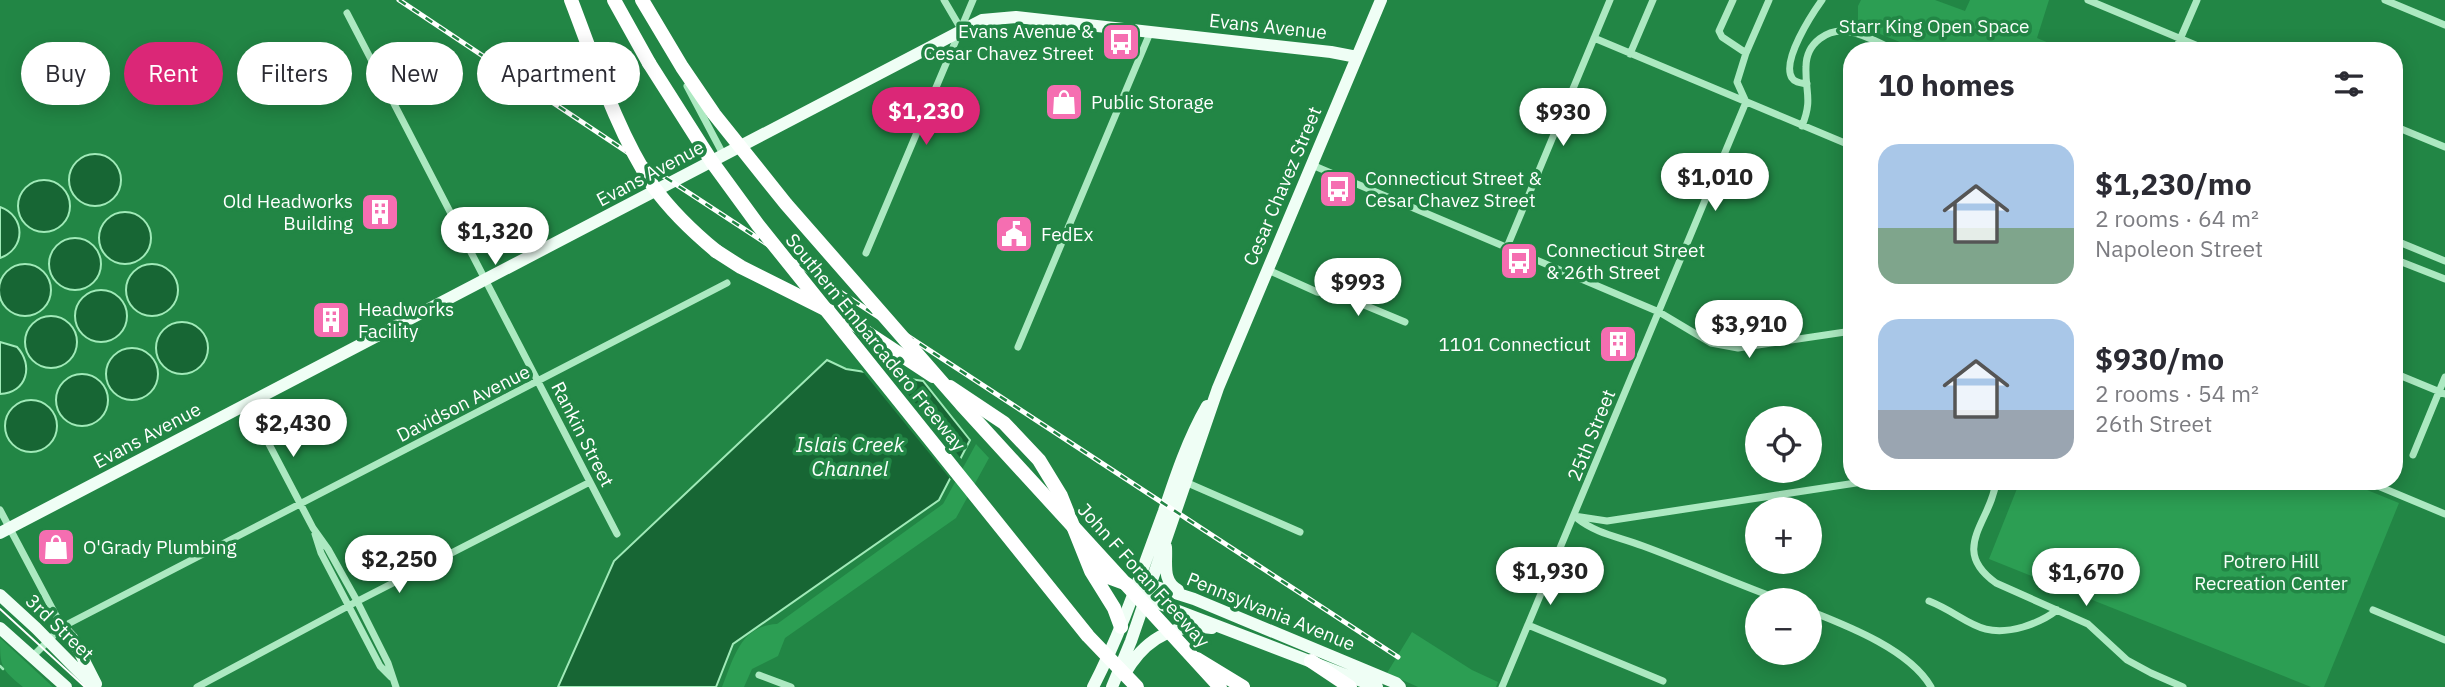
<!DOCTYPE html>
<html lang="en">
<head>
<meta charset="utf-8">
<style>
	:root { --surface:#fff; --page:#f2f2f3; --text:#2b2b33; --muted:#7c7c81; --accent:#db2777 }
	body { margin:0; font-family:"IBM Plex Sans",sans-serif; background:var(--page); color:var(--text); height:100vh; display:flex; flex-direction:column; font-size:26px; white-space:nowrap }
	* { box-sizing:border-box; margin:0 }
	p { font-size:23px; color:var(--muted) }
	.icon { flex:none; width:38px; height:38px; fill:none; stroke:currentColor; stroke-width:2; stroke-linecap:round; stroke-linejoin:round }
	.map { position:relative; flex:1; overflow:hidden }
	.sheet { position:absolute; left:1843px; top:42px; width:560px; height:448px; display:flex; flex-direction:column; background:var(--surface); border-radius:28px; box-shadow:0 4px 18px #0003 }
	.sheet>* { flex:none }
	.guide { position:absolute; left:21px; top:42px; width:665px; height:63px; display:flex; gap:14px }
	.tools { position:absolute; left:1745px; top:406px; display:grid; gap:14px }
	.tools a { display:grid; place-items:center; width:77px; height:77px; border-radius:50%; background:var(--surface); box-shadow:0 4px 18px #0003; font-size:35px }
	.price { position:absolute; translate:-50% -60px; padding:0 16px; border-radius:24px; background:#fff; color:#222; font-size:23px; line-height:46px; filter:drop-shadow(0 2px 4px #0008) }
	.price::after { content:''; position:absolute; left:50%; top:42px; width:21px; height:16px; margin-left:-10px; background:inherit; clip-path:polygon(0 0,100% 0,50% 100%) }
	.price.current { background:var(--accent); color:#fff }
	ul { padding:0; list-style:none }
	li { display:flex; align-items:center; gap:21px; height:175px; padding:0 35px }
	li span { display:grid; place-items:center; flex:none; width:196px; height:140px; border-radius:21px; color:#555 }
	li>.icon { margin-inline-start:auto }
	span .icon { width:84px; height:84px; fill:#fffc; stroke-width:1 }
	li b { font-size:30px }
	h2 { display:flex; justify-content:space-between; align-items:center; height:84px; padding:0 35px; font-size:30px }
	.tag { padding:0 24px; border-radius:32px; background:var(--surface); box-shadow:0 4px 18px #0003; font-size:24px; line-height:63px }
	.tag.current { background:var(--accent); color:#fff }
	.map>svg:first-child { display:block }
</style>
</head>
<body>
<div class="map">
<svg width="2445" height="687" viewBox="0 0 2445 687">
	<rect width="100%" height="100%" fill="#228645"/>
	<path fill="#2c9e53" d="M 1861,0 L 1935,0 L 1965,11 L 1970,0 L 2049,0 L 2037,38 L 2068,51 L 1922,51 L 1858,25 L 1858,6 Z
		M 976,444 L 989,458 L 956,518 L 785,638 L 778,656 L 752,669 L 744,687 L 722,687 C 734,658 740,626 777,624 L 943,504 Z
		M 2020,481 L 2345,481 L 2399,503 L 2324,687 L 2311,687 L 1989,559 Z
		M 1412,632 L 1472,670 L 1498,682 L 1496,687 L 1418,687 L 1387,673 Z
		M 0,638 L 53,687 L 23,687 C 1,669 0,667 0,638 Z"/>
	<path fill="#176634" stroke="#a0eab8" stroke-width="2" d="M69 180a26 26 0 1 1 52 0a26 26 0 1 1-52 0Z
		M18 206a26 26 0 1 1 52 0a26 26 0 1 1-52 0Z
		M 0,207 C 26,216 26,249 0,258 Z
		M99 238a26 26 0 1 1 52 0a26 26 0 1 1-52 0Z
		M49 264a26 26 0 1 1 52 0a26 26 0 1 1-52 0Z
		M126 290a26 26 0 1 1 52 0a26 26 0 1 1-52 0Z
		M-1 290a26 26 0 1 1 52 0a26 26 0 1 1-52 0Z
		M75 316a26 26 0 1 1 52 0a26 26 0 1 1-52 0Z
		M25 342a26 26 0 1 1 52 0a26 26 0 1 1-52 0Z
		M156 348a26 26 0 1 1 52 0a26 26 0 1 1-52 0Z
		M 0,342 L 17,347 C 34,365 27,393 0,394 Z
		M106 374a26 26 0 1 1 52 0a26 26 0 1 1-52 0Z
		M 827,360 L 846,369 L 923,381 L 970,440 L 939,500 L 733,644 L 716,687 L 558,687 L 614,561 Z
		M56 400a26 26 0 1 1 52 0a26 26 0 1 1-52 0Z
		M5 426a26 26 0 1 1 52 0a26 26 0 1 1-52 0Z"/>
	<path fill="#228645" d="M 859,367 L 889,372 L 923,412 L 963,461 L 952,481 Z"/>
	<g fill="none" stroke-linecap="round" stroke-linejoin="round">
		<path stroke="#a0eab8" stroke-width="2.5" d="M 0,666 L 3,669"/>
		<path stroke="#ace9c1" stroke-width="7" d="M 944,0 L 961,29
			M 1733,0 L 1719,31 L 1722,37 L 1746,53
			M 2088,0 L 2210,51
			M 2385,0 L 2445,25
			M 347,13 L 617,534
			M 1594,38 L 1852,146
			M 2175,51 L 2197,0
			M 1630,54 L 1653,0
			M 1807,84 C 1802,83 1795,83 1792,78 C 1781,61 1812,14 1822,0
			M 687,86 L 724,156
			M 1802,126 C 1813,99 1805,92 1806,67 C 1806,43 1828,27 1851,32 C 1867,35 1882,45 1897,51
			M 2394,126 L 2445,147
			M 1312,165 L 1659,312 L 1711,343 L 1738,348 L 1852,331
			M 2394,240 L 2445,261
			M 1507,247 L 1610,0
			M 866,253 L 973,0
			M 2394,259 L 2445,279
			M 1268,270 L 1317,292 L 1345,297 L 1405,322
			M 1018,347 L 1150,33
			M 2394,373 L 2445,394
			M 248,404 L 313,528 L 328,549 L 357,601 L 388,663 L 396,687
			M 2413,455 L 2445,377
			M 1183,481 L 1300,532
			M 1996,481 C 1992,521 1948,549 1996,583 L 2088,624 L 2127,660 L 2151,673 L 2183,687
			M 2366,481 L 2445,514
			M 0,510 L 62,627
			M 1574,516 L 1607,521 L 1869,481
			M 1578,519 C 1597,534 1620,537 1643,546 C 1689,563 1735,583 1781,600
			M 315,534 L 321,553 L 380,666 L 391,677
			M 1929,601 C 1967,616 1978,640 2023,627 C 2036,623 2046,619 2057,610
			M 2373,610 L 2445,640
			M 1810,611 C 1848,626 1910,650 1931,687
			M 1528,625 L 1663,681
			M 33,656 L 62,627 L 727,283
			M 759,675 L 791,687
			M 197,687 L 352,604 L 590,482
			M 1502,687 L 1746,102 L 1737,82 L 1746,53 L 1769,0"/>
		<path stroke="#effef5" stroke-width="12" d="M 0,533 L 982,20 L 1016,17 L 1331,52 L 1357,57
			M 1166,547 C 1167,564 1162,581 1178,590
			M 1142,586 L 1150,585 L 1194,599 L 1396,683 L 1400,687
			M 1140,593 L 1155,602 L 1377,687
			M 0,595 L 36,628 L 94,687
			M 62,627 L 73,639 L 96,684
			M 0,628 L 66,687
			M 1124,675 C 1143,641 1172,622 1212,628
			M 1093,687 C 1122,631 1142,570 1164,511 C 1176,475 1188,439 1207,406
			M 1112,687 L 1131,641 L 1218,388 L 1381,0"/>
		<path stroke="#fff" stroke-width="14" d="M 614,0 L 649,63
			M 716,251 L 741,267 L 851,322 L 933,376
			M 950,387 L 1004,423 L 1039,460 L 1061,496 L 1091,571 L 1114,608 L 1121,627
			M 1089,560 L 1108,577 L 1127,584
			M 1197,659 L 1243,687
			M 1311,661 L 1350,687"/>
		<path stroke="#fff" stroke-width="2" d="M 0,609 L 85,687"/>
		<defs>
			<path id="rail" d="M 399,0 L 657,172 L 1398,657"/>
		</defs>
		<use href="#rail" stroke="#fff" stroke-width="5"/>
		<use href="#rail" stroke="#228645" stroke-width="2.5" stroke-dasharray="8" stroke-linecap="butt"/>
		<path stroke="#fff" stroke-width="14" d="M 571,0 C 595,62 616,130 653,186 C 671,211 693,232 716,251
			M 642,0 L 682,67 L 714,114 L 786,204 L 961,404 L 1220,687
			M 649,63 L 712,162 L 758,225 L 1088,636 L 1137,687"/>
	</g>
	<defs>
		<symbol id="bus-square" viewBox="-11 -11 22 22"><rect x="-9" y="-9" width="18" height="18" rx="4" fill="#f56eb1" stroke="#228645"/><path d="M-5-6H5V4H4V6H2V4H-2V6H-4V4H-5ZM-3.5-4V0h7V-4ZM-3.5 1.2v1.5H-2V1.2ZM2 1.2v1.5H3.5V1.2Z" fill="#fff"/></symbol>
		<symbol id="shop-square" viewBox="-11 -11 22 22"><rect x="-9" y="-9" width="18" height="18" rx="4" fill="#f56eb1" stroke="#228645"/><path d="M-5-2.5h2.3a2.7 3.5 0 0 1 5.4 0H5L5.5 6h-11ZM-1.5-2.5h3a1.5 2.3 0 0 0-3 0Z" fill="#fff"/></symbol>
		<symbol id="building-square" viewBox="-11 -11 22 22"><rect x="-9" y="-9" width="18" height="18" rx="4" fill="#f56eb1" stroke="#228645"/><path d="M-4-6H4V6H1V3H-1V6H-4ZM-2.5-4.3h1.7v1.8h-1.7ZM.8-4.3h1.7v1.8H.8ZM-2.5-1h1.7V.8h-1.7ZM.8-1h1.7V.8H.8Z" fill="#fff"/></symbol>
		<symbol id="civic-square" viewBox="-11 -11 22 22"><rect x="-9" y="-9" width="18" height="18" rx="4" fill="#f56eb1" stroke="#228645"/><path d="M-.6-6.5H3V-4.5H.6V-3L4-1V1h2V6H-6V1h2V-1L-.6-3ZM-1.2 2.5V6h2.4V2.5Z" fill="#fff"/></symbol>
	</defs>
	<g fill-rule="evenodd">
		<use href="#bus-square" x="1099" y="20" width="44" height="44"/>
		<use href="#shop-square" x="1042" y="80" width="44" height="44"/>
		<use href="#bus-square" x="1316" y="167" width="44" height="44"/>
		<use href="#building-square" x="358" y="190" width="44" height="44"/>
		<use href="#civic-square" x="992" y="212" width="44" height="44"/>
		<use href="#bus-square" x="1497" y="239" width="44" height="44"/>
		<use href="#building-square" x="309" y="298" width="44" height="44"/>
		<use href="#building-square" x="1596" y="322" width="44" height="44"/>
		<use href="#shop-square" x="34" y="525" width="44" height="44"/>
	</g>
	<g text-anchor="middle" stroke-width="7" stroke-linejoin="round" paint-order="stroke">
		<g font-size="19" fill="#fff" stroke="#228645">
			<text transform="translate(1268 26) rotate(6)" y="7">Evans Avenue</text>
			<text transform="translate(650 173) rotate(-28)" y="7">Evans Avenue</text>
			<text transform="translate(1282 186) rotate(-67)" y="7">Cesar Chavez Street</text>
			<text transform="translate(876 342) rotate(51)" y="7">Southern Embarcadero Freeway</text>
			<text transform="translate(463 403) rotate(-27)" y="7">Davidson Avenue</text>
			<text transform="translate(583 434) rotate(63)" y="7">Rankin Street</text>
			<text transform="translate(147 435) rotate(-28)" y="7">Evans Avenue</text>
			<text transform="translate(1591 435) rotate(-68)" y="7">25th Street</text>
			<text transform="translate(1144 575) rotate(48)" y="7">John F Foran Freeway</text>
			<text transform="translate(1271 611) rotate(22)" y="7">Pennsylvania Avenue</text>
			<text transform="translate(60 627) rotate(44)" y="7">3rd Street</text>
		</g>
		<g font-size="19" fill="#f8fefa" stroke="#228645">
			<text x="1934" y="33">Starr King Open Space</text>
			<text x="2271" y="568">Potrero Hill<tspan x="2271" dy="22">Recreation Center</tspan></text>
		</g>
		<g font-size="19" fill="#fff" stroke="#228645" text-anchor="start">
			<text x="1094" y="38" text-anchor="end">Evans Avenue &amp;<tspan x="1094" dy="22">Cesar Chavez Street</tspan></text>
			<text x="1091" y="109">Public Storage</text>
			<text x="1365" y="185">Connecticut Street &amp;<tspan x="1365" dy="22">Cesar Chavez Street</tspan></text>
			<text x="353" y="208" text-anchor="end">Old Headworks<tspan x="353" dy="22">Building</tspan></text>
			<text x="1041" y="241">FedEx</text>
			<text x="1546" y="257">Connecticut Street<tspan x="1546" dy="22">&amp; 26th Street</tspan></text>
			<text x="358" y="316">Headworks<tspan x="358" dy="22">Facility</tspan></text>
			<text x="1591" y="351" text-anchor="end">1101 Connecticut</text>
			<text x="83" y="554">O'Grady Plumbing</text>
		</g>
		<g font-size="21" font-style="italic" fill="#f8fefa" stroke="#228645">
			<text x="850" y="452">Islais Creek<tspan x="850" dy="24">Channel</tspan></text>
		</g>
	</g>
</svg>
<div class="tools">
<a><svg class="icon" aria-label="locate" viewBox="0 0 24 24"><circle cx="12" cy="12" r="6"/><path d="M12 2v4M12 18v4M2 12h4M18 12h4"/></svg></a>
<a>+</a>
<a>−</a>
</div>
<b class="price current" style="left:926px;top:147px">$1,230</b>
<b class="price" style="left:1563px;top:148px">$930</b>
<b class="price" style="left:1715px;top:213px">$1,010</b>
<b class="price" style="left:495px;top:267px">$1,320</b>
<b class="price" style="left:1358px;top:318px">$993</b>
<b class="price" style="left:1749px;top:360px">$3,910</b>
<b class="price" style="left:293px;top:459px">$2,430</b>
<b class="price" style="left:399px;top:595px">$2,250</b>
<b class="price" style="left:1550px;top:607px">$1,930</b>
<b class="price" style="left:2086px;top:608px">$1,670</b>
<div class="guide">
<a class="tag">Buy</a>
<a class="tag current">Rent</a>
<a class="tag">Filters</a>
<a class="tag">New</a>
<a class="tag">Apartment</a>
</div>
<section class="sheet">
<h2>10 homes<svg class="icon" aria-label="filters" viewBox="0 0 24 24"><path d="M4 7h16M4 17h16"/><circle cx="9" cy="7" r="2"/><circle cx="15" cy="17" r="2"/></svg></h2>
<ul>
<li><span style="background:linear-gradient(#a9c7e8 60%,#7fa58c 0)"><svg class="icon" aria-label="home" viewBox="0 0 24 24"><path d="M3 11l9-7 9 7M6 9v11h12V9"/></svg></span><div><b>$1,230/mo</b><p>2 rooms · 64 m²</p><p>Napoleon Street</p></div></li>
<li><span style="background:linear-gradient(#a9c7e8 65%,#9aa5b1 0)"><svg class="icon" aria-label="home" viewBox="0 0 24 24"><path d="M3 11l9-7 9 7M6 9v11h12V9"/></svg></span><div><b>$930/mo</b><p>2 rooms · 54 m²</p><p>26th Street</p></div></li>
</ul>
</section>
</div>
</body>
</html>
